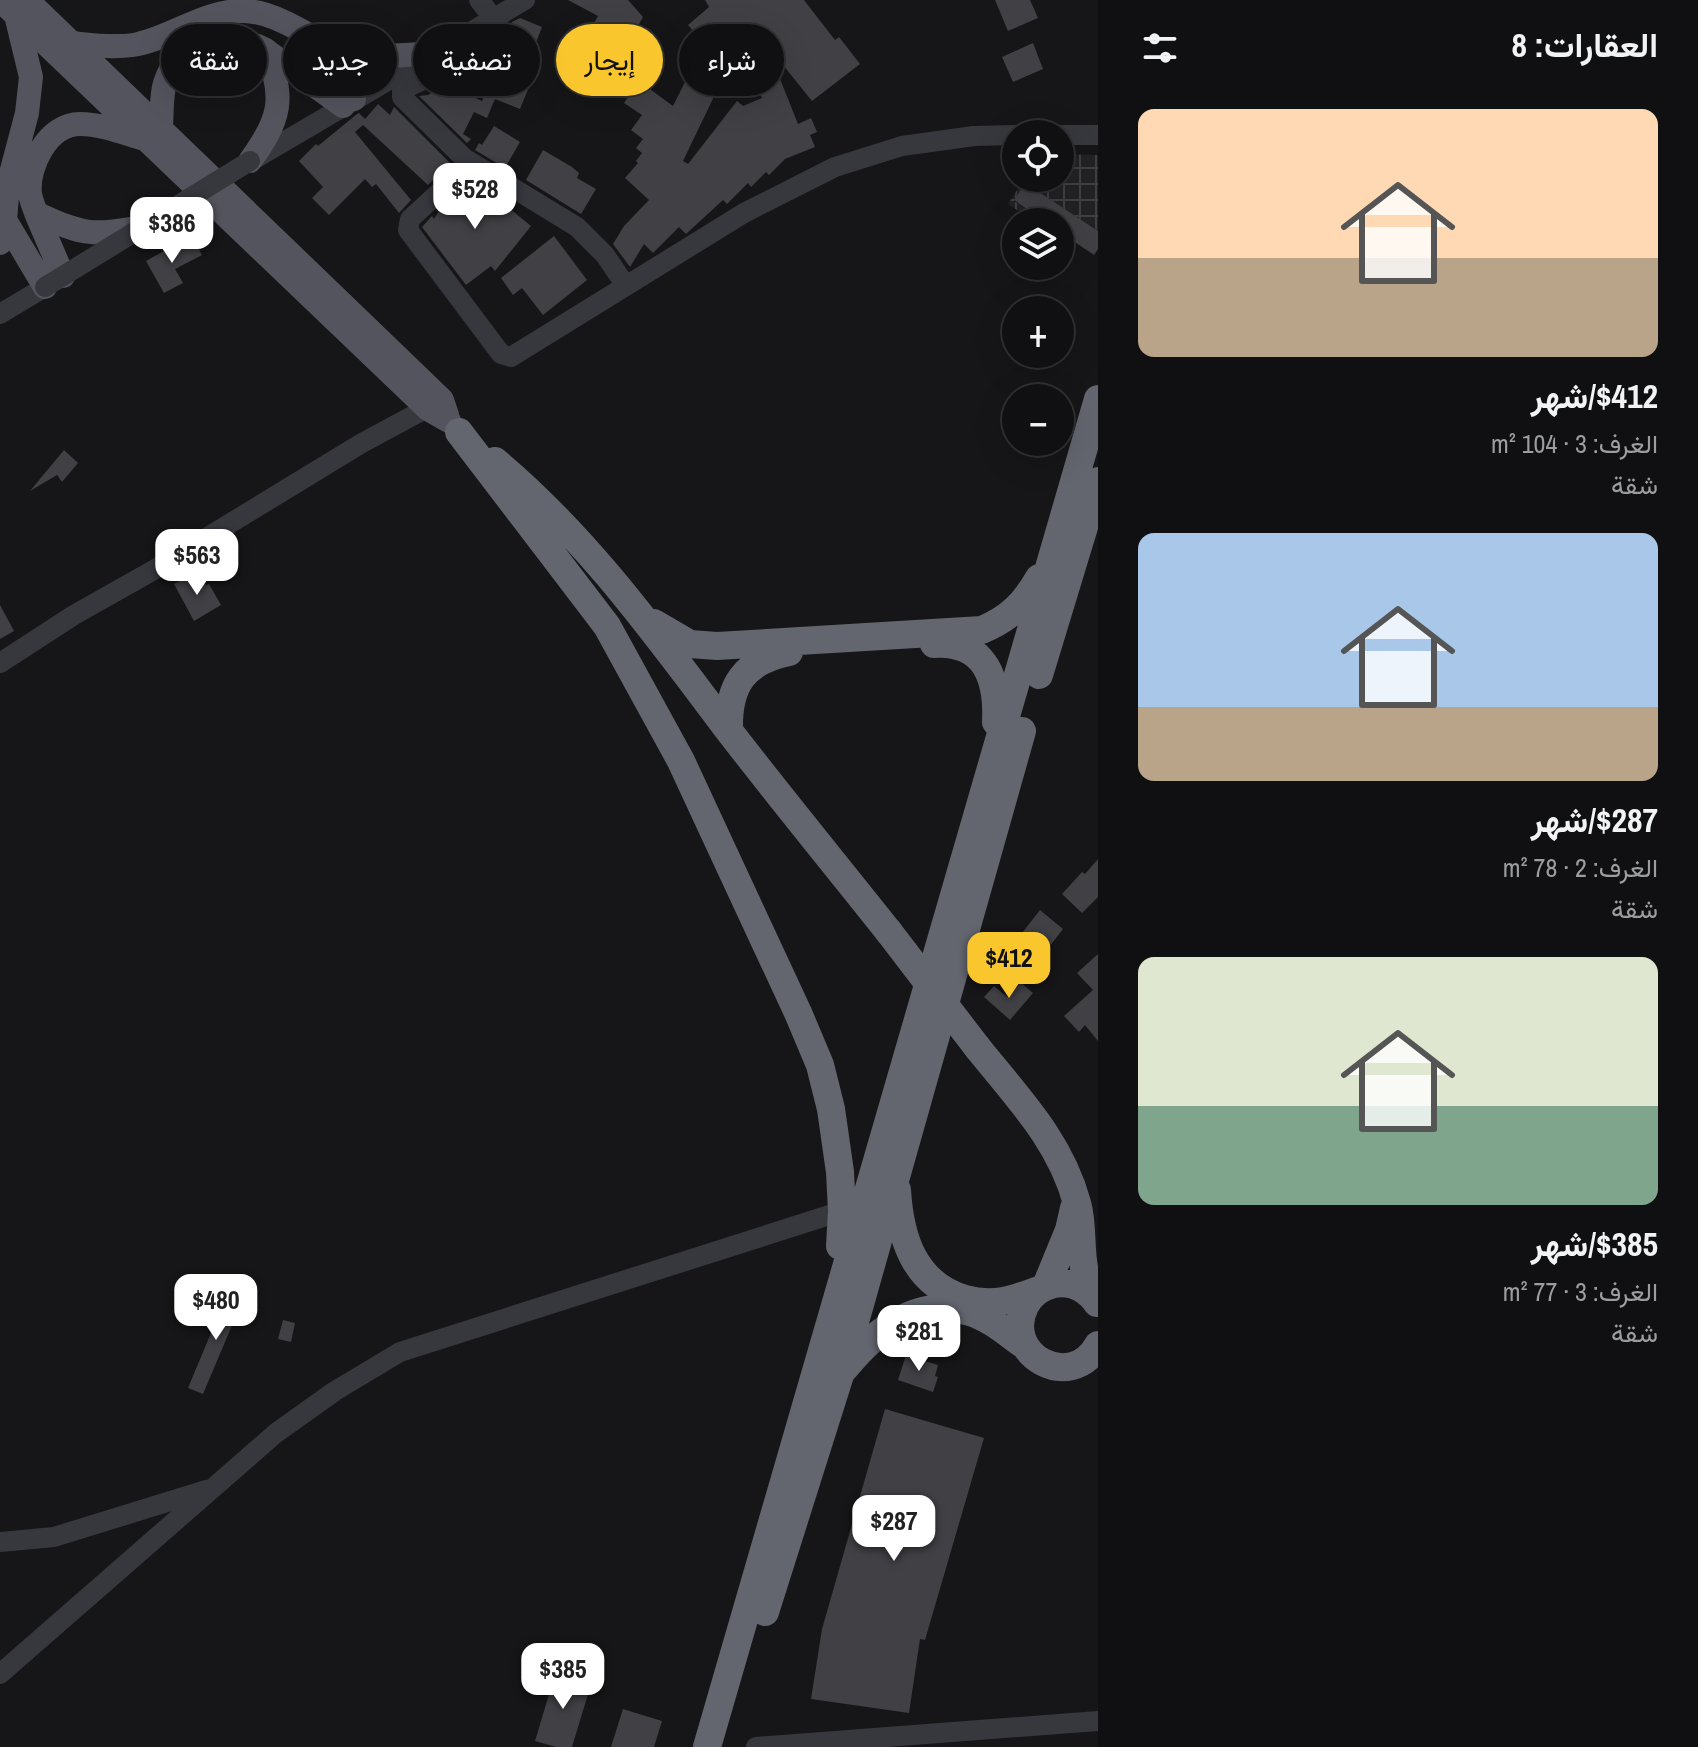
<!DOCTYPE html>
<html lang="ar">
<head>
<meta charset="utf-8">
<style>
	:root { --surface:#101012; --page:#19191b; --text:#f1f3f6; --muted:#9c9d9f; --line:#303032; --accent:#fac62d }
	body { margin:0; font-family:"Archivo Narrow",Vazirmatn,sans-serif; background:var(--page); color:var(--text); direction:rtl; height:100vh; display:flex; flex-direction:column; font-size:30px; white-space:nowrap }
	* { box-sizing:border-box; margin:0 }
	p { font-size:26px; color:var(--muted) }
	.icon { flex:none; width:44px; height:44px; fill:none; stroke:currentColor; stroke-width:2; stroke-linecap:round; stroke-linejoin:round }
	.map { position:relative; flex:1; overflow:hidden; direction:ltr }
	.sheet { display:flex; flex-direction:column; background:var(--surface); width:600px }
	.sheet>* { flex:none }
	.hud { position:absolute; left:24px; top:24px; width:760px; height:72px; direction:rtl; display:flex; gap:16px }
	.buttons { position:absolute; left:1002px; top:120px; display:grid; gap:16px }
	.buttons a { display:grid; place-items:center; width:72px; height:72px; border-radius:50%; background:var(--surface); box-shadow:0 8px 32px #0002,0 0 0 2px var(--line); font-size:40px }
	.price { position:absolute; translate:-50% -68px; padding:0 18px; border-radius:16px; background:#fff; color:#222; font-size:26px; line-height:52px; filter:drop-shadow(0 2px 4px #0008) }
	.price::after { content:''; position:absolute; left:50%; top:48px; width:24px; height:18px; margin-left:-12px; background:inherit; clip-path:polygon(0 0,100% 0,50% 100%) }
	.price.selected { background:var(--accent); color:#111 }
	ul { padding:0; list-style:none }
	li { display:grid; align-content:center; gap:16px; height:424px; padding:0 40px }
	li span { display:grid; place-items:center; height:248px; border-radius:16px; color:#555 }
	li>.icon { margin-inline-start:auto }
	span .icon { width:144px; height:144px; fill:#fffc; stroke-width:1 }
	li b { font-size:34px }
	h2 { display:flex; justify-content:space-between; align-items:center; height:96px; padding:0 40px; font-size:34px }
	.tag { padding:0 28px; border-radius:36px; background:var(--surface); box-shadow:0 8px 32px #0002,0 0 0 2px var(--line); font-size:28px; line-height:72px }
	.tag.selected { background:var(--accent); color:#111 }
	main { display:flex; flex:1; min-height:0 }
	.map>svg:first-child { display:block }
</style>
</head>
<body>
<main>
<section class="sheet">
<h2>العقارات: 8<svg class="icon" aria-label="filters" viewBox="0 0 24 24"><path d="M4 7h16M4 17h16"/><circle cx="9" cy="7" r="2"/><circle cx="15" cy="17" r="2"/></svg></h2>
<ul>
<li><span style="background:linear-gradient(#ffd9b3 60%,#b9a48a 0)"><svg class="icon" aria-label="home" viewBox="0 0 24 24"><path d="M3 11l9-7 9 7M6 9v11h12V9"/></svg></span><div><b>$412/شهر</b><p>الغرف: 3 · 104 m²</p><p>شقة</p></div></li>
<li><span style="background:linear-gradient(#a9c7e8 70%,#b9a48a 0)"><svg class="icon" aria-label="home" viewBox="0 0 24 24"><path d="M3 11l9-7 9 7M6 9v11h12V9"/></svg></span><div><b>$287/شهر</b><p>الغرف: 2 · 78 m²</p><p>شقة</p></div></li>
<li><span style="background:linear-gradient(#dfe7d0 60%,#7fa58c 0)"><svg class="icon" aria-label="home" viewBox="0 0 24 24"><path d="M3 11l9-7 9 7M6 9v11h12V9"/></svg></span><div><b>$385/شهر</b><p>الغرف: 3 · 77 m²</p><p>شقة</p></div></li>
</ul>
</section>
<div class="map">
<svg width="1098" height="1747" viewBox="0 0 1098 1747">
	<defs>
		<pattern id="industrial-grid" width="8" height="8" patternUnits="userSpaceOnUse" patternTransform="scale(2)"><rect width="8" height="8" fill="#222225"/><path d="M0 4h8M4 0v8" fill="none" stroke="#3f3f43"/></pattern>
	</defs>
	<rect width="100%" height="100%" fill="#161618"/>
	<path fill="url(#industrial-grid)" d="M 1060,154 L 1098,155 L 1098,231 L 1043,195 L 1053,178 L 1060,178 Z
		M 1025,178 L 1029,178 L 1014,201 L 1046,222 L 1035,222 L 1008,204 Z"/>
	<path fill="#404045" d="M 568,0 L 628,0 L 643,17 L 627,45 L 638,52 L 636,56 L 642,60 L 633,75 L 604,59 L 613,43 L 590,30 L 598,16 Z
		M 705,0 L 804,0 L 835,40 L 839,37 L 860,64 L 812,101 L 766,44 L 798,124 L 811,118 L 817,132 L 810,135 L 815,147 L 785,159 L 769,175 L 766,172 L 751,187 L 748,183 L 727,204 L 723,200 L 686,234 L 679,227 L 653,253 L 644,244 L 630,267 L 613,244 L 624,226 L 649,200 L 625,178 L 638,163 L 636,161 L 642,153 L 636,148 L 643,139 L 631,130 L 642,115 L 624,103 L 639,81 L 673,106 L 688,76 L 693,78 L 703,58 L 737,74 L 731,87 L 721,82 L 683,161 L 688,164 L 737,101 L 743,106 L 762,98 L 755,83 L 766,88 L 729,37 L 709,49 L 688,25 L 709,7 Z
		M 995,0 L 1030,0 L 1038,18 L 1008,31 Z
		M 520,18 L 542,27 L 531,56 L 540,60 L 520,109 L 495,99 L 487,118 L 474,112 L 463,134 L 471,139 L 467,143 L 419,96 L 428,95 L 445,84 L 482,101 L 512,22 Z
		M 1033,43 L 1043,69 L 1013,82 L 1002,57 Z
		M 378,104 L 390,115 L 394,107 L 450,163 L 428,185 L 363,125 L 355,132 L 411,200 L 399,213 L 376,184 L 372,187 L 365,179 L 329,215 L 312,198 L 323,187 L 299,161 L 316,144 L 318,146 L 357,114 L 359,113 L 365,119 Z
		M 494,126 L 520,142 L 505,168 L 475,150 L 479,143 L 482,145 Z
		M 543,150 L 572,167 L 579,173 L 577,178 L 596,189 L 581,214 L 526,180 Z
		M 1029,178 L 1046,178 L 1039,192 L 1098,231 L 1098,249 L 1094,255 L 1060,232 L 1060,222 L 1046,222 L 1014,200 Z
		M 473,179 L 531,226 L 495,271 L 491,266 L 466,285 L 422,227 L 432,216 L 434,219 L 440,209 Z
		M 554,236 L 587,280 L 543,315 L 522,288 L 513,295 L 501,278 Z
		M 194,240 L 202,255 L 175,269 L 183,283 L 164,293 L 146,261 L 164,251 L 167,255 Z
		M 64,450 L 78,463 L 62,482 L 57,475 L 30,491 Z
		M 193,574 L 197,581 L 202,578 L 206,585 L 209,584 L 221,605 L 194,621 L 174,584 Z
		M 0,605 L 14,631 L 0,639 Z
		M 1098,859 L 1098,897 L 1082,913 L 1062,894 L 1082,872 L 1085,874 Z
		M 1040,910 L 1063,929 L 1039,960 L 1015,942 Z
		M 1098,954 L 1098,1041 L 1085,1025 L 1079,1032 L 1064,1016 L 1093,990 L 1077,973 Z
		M 1020,982 L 1033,993 L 1010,1020 L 984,997 L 994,986 L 1007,997 Z
		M 229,1290 L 244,1297 L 203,1394 L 188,1388 Z
		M 283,1320 L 295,1323 L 291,1342 L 278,1339 Z
		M 906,1355 L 938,1365 L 935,1376 L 938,1377 L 933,1392 L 898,1380 Z
		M 885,1409 L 984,1438 L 925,1640 L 920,1639 L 909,1713 L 811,1699 L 822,1629 Z
		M 556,1671 L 592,1681 L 572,1747 L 556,1747 L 535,1741 Z
		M 623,1709 L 662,1721 L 654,1747 L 611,1747 Z"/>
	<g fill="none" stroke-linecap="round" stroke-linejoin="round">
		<path stroke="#37383e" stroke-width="20" d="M 479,0 L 494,19 C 481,60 437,72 402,90 L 402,97 L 464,158 L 577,227 L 605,255 L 626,286
			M 1060,135 L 1098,135
			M 253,160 L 525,0
			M 471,163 L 410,219 L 408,230 L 501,354 L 511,357 L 744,213 L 835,167 L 902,146 L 974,136 L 1016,135
			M 0,314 L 45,287
			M 0,663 L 74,615 L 152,571 L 362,443 L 440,401
			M 0,1542 L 54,1537 L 206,1490
			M 0,1674 L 276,1433 L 335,1391 L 400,1352 L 842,1211
			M 756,1747 L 1098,1721"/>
		<path stroke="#53545d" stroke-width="24" d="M 0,0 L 428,409 L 449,421
			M 27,0 L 442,400 L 447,415
			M 309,36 L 354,99
			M 72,43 C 92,45 113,48 133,45 C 168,40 204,10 243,11 C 277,11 308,38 339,49 C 369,60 404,55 436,53
			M 268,52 L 343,106
			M 161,127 C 162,113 161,96 165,83 C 181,35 225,30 266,50 C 286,98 280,120 250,161
			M 141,138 C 121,132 101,124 80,124 C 48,124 27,166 30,194 C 31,200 34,207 36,213 C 85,236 93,236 146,226
			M 36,213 L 63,276
			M 5,220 L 45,287
			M 0,243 L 5,220 L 8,185 L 27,113 L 31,77 L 16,15"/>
		<path stroke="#63656f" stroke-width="28" d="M 459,432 L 607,626 L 681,761 L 799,1015 L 820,1065 L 831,1109 L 840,1172 L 842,1211 L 840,1246
			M 495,461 C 586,537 655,633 726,727 C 779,796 835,864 889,932
			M 654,623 L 690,644 L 717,646 L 982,630 C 1010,618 1024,604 1039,578
			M 934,644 C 986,641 998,679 996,722
			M 1039,675 L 1098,481
			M 729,730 C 728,685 744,661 789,652
			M 977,1047 C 1017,1097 1060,1140 1077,1203 C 1084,1227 1079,1253 1086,1277 C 1088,1285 1093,1293 1096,1300
			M 897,1190 C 900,1238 914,1284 965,1299 C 976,1302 991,1303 1003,1301 C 1015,1299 1027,1294 1039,1290
			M 1046,1286 L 1069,1230 L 1074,1208
			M 1097,1303 C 1087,1289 1072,1281 1054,1284 C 1042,1287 1031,1294 1025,1306 C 1001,1355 1071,1393 1098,1345
			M 845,1368 C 876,1330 917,1297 970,1312 C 990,1318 1008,1334 1024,1345
			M 765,1612 L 840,1375 L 1022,731
			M 707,1747 L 1098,399"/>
		<path stroke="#37383e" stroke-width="20" d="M 45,287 L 250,161"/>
		<path stroke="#63656f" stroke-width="28" d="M 889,932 L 977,1047"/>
	</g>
</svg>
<div class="buttons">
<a><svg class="icon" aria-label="locate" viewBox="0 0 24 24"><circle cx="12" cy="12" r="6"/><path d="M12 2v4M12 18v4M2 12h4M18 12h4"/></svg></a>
<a><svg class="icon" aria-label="layers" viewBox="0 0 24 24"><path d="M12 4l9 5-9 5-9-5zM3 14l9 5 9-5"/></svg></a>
<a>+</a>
<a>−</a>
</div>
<b class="price" style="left:475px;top:231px">$528</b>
<b class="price" style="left:172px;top:265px">$386</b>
<b class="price" style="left:197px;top:597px">$563</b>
<b class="price selected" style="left:1009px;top:1000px">$412</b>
<b class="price" style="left:216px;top:1342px">$480</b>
<b class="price" style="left:919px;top:1373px">$281</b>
<b class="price" style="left:894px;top:1563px">$287</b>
<b class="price" style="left:563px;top:1711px">$385</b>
<div class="hud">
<a class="tag">شراء</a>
<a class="tag selected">إيجار</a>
<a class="tag">تصفية</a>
<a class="tag">جديد</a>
<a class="tag">شقة</a>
</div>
</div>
</main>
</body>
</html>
